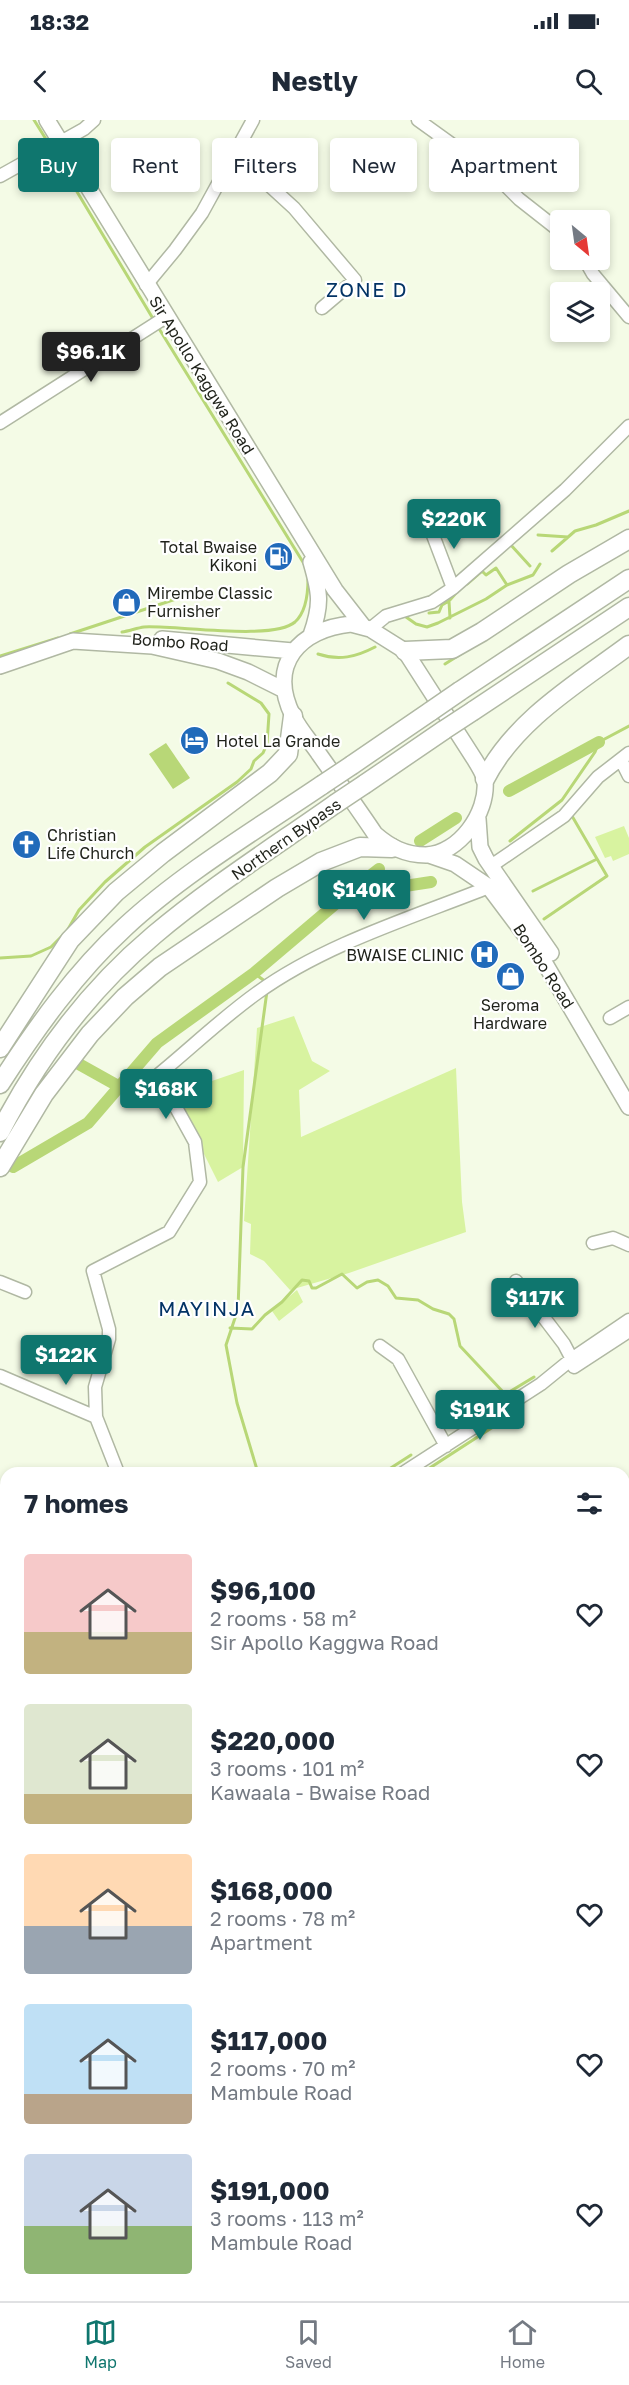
<!DOCTYPE html>
<html lang="en">
<head>
<meta charset="utf-8">
<style>
	:root { --surface:#fff; --page:#f2f2f3; --text:#1f2937; --muted:#747a83; --line:#e0e1e3; --accent:#0f766e }
	body { margin:0; font-family:"Golos Text",sans-serif; background:var(--page); color:var(--text); height:100vh; display:flex; flex-direction:column; font-size:22px; white-space:nowrap }
	* { box-sizing:border-box; margin:0 }
	p { font-size:20px; color:var(--muted) }
	.icon { flex:none; width:33px; height:33px; fill:none; stroke:currentColor; stroke-width:2; stroke-linecap:round; stroke-linejoin:round }
	.map { position:relative; flex:1; overflow:hidden }
	.drawer { position:absolute; left:0px; top:1347px; width:630px; height:834px; display:flex; flex-direction:column; background:var(--surface); border-radius:18px 18px 0 0; box-shadow:0 3px 9px #0003 }
	.drawer>* { flex:none }
	.hud { position:absolute; left:18px; top:18px; width:594px; height:54px; display:flex; gap:12px }
	.needle { width:39px; rotate:151deg }
	.tools { position:absolute; left:550px; top:90px; display:grid; gap:12px }
	.tools a { display:grid; place-items:center; width:60px; height:60px; border-radius:6px; background:var(--surface); box-shadow:0 3px 9px #0003; font-size:30px }
	.price { position:absolute; translate:-50% -51px; padding:0 14px; border-radius:6px; background:var(--accent); color:#fff; font-size:20px; line-height:39px; filter:drop-shadow(0 2px 3px #0008) }
	.price::after { content:''; position:absolute; left:50%; top:36px; width:18px; height:14px; margin-left:-9px; background:inherit; clip-path:polygon(0 0,100% 0,50% 100%) }
	.price.selected { background:#222; color:#fff }
	ul { padding:0; list-style:none }
	li { display:flex; align-items:center; gap:18px; height:150px; padding:0 24px }
	li span { display:grid; place-items:center; flex:none; width:168px; height:120px; border-radius:6px; color:#555 }
	li>.icon { margin-inline-start:auto }
	span .icon { width:72px; height:72px; fill:#fffc; stroke-width:1 }
	li b { font-size:26px }
	h2 { display:flex; justify-content:space-between; align-items:center; height:72px; padding:0 24px; font-size:26px }
	.tag { padding:0 21px; border-radius:6px; background:var(--surface); box-shadow:0 3px 9px #0003; font-size:21px; line-height:54px }
	.tag.selected { background:var(--accent); color:#fff }
	.status { display:flex; justify-content:space-between; align-items:center; height:42px; padding:0 30px; background:var(--surface); direction:ltr }
	.status svg { height:16px; fill:currentColor }
	header { display:flex; justify-content:space-between; align-items:center; height:78px; padding:0 24px; background:var(--surface); font-size:27px; font-weight:700 }
	.menu { display:flex; justify-content:space-around; align-items:center; height:84px; border-top:2px solid var(--line); background:var(--surface); font-size:16px; color:var(--muted) }
	.menu a { display:grid; justify-items:center; gap:3px }
	.menu .selected { color:var(--accent) }
	.map>svg:first-child { display:block }
</style>
</head>
<body>
<div class="status"><b>18:32</b><svg viewBox="0 0 49 12"><path d="M0 12V9h3v3zM5 12V6h3v6zM10 12V3h3v9zM15 12V0h3v12zM26 1h20v11H26zM47 4h2v5h-2z"/></svg></div>
<header><svg class="icon" aria-label="back" viewBox="0 0 24 24"><path d="M15 5l-7 7 7 7"/></svg>Nestly<svg class="icon" aria-label="search" viewBox="0 0 24 24"><circle cx="10" cy="10" r="6"/><path d="M15 15l6 6"/></svg></header>
<div class="map">
<svg width="629" height="2181" viewBox="0 0 629 2181">
	<rect width="100%" height="100%" fill="#f4fbe6"/>
	<path fill="#d8f3a0" d="M 624,706 L 629,718 L 629,734 L 613,741 L 611,736 L 605,738 L 595,717 Z
		M 294,896 L 312,941 L 330,951 L 299,970 L 301,1017 L 456,948 L 462,1082 L 466,1112 L 349,1153 L 290,1170 L 264,1141 L 250,1134 L 251,1104 L 244,1101 L 257,908 Z
		M 244,950 L 243,1047 L 218,1062 L 174,974 Z
		M 297,1170 L 303,1182 L 279,1201 L 272,1191 Z"/>
	<path fill="#b8d777" d="M 166,623 L 190,658 L 173,669 L 149,634 Z"/>
	<g fill="none" stroke-linecap="round" stroke-linejoin="round">
		<path stroke="#b8d777" stroke-width="3" d="M 34,0 L 49,24
			M 52,30 L 155,202
			M 158,207 L 306,447
			M 538,415 L 568,417
			M 510,424 L 530,446
			M 552,431 L 575,411 L 596,405 L 629,391
			M 467,464 L 482,451 L 486,455 L 496,448 L 507,465
			M 429,493 L 439,492 L 442,485 L 449,481
			M 406,497 L 416,504 L 427,507 L 438,503 L 486,479 L 507,465 L 533,455 L 540,444
			M 450,498 L 449,481 L 457,472
			M 122,512 C 129,511 137,508 144,507 C 175,505 273,521 295,502 C 306,492 308,472 308,459
			M 70,514 L 179,478
			M 318,534 C 339,541 356,537 375,527
			M 0,536 L 58,518
			M 445,544 L 464,532
			M 510,721 L 562,680 L 595,632 L 599,622 L 629,606
			M 533,771 L 597,739
			M 544,799 L 607,756 L 572,696
			M 0,838 L 31,836 L 51,827 L 67,811 L 79,790 L 105,762 L 145,727 L 237,662 L 251,649 L 254,641 L 263,633 L 267,624 L 269,594 L 261,583 L 228,563
			M 254,853 L 266,862
			M 230,1208 L 252,1209 L 265,1195 L 282,1182 L 302,1160 L 309,1161 L 312,1168 L 316,1168 L 342,1154 L 357,1168 L 367,1162 L 378,1160 L 388,1166 L 396,1178 L 418,1180 L 433,1189 L 449,1194 L 454,1199 L 460,1226 L 505,1274
			M 481,1289 L 534,1257
			M 258,1353 L 237,1283 L 226,1225 L 238,1189 L 243,1047 L 267,871
			M 383,1353 L 411,1335
			M 422,1353 L 519,1290
			M 0,1612 L 6,1608
			M 0,1631 L 6,1627
			M 0,1787 L 6,1785
			M 0,1802 L 6,1800
			M 624,1890 L 629,1890
			M 624,1909 L 629,1908
			M 599,2175 L 602,2181
			M 246,2181 L 248,2175"/>
		<path stroke="#b8d777" stroke-width="12" d="M 509,671 L 599,622
			M 420,721 L 456,698
			M 347,774 L 379,749
			M 77,943 L 120,967
			M 13,1047 L 88,1003 L 157,923 L 254,853 L 346,775 L 431,762"/>
		<defs>
			<path id="minor" d="M 418,0 L 496,56 L 519,79 L 561,112
				M 234,33 L 294,88 L 355,160 L 322,188
				M 0,56 L 84,9 L 94,0
				M 585,140 L 593,154 L 629,197
				M 146,165 L 175,130 L 202,93 L 253,0
				M 0,303 L 166,197
				M 428,402 L 453,468
				M 370,509 L 386,496 L 432,482 L 453,468 L 565,370 L 629,306
				M 621,640 L 629,656
				M 491,746 L 564,696 L 598,657 L 629,633
				M 610,898 L 629,887
				M 593,1123 L 613,1118 L 629,1125
				M 516,1161 L 564,1224 L 575,1245
				M 0,1162 L 25,1172
				M 380,1226 L 398,1239 L 446,1326
				M 574,1247 L 629,1211
				M 0,1256 L 96,1297
				M 118,1353 L 96,1297 L 95,1267 L 109,1219 L 109,1209 L 93,1151 L 169,1112 L 200,1062 L 195,1022 L 158,955 C 191,928 222,898 257,873 C 325,824 411,798 489,767
				M 403,1353 L 541,1264 L 573,1238 L 629,1200
				M 624,1415 L 629,1414
				M 624,1547 L 629,1546
				M 624,1611 L 629,1613
				M 0,1620 L 6,1616
				M 0,1794 L 6,1792
				M 0,1886 L 6,1891
				M 624,1901 L 629,1900
				M 606,2175 L 610,2181
				M 65,2181 L 67,2178 L 93,2176 L 106,2181
				M 240,2181 L 242,2175
				M 447,2181 L 450,2175"/>
			<path id="major" d="M 47,0 L 335,470 L 363,506
				M 311,442 C 320,473 322,484 311,515
				M 351,504 L 370,509 L 405,531 L 475,640 C 479,647 484,654 485,661 C 488,693 459,734 426,735 C 405,735 390,727 375,714 C 357,687 338,661 319,634 C 311,622 299,609 293,596 C 267,544 300,509 351,504 Z
				M 162,519 L 293,531
				M 0,546 L 73,521 L 152,526 L 218,541 L 248,552 L 284,570
				M 478,699 L 480,727 L 486,739 L 551,833
				M 429,735 L 455,744 L 489,767 L 540,835 L 629,987"/>
			<path id="highway" d="M 405,531 L 452,529 L 482,512 L 569,454 L 629,419
				M 460,571 L 629,459
				M 473,591 L 629,487
				M 352,645 L 431,591
				M 485,659 C 515,600 578,563 629,525
				M 365,664 L 444,610
				M 0,928 L 70,820 L 116,772 L 163,733 L 270,653 L 288,634 L 293,596
				M 0,964 C 36,908 76,852 125,807 C 182,754 257,709 322,665
				M 0,1012 C 38,938 90,869 154,815 C 211,767 274,727 335,684
				M 0,1047 L 44,974 L 90,914 L 125,877 L 160,847 L 277,768 L 321,742 L 360,727 L 392,728"/>
		</defs>
		<use href="#minor" stroke="#b0b8a3" stroke-width="15"/>
		<use href="#major" stroke="#b0b8a3" stroke-width="18"/>
		<use href="#highway" stroke="#b0b8a3" stroke-width="21"/>
		<use href="#minor" stroke="#fff" stroke-width="12"/>
		<use href="#major" stroke="#fff" stroke-width="15"/>
		<use href="#highway" stroke="#fff" stroke-width="18"/>
		<defs>
			<path id="highway-bridge" d="M 431,591 L 460,571
				M 444,610 L 473,591
				M 322,665 L 352,645
				M 335,684 L 365,664"/>
		</defs>
		<use href="#highway-bridge" stroke="#b0b8a3" stroke-width="21" stroke-linecap="butt"/>
		<use href="#highway-bridge" stroke="#fff" stroke-width="18"/>
	</g>
	<defs>
		<symbol id="fuel-disc" viewBox="-11 -11 22 22"><circle r="9.5" fill="#216aba" stroke="#fff"/><path d="M-5.5-6h7V0h2V4h1.3V-2.5L3-4.5l.8-.8L6-3V5H2.5V1h-1V6h-7ZM-4.2-4.7v3.2H.2V-4.7Z" fill="#fff"/></symbol>
		<symbol id="shop-disc" viewBox="-11 -11 22 22"><circle r="9.5" fill="#216aba" stroke="#fff"/><path d="M-5-2.5h2.3a2.7 3.5 0 0 1 5.4 0H5L5.5 6h-11ZM-1.5-2.5h3a1.5 2.3 0 0 0-3 0Z" fill="#fff"/></symbol>
		<symbol id="hotel-disc" viewBox="-11 -11 22 22"><circle r="9.5" fill="#216aba" stroke="#fff"/><path d="M-6-4.5h1.5V1H6V5H4.5V3h-9V5H-6ZM-4 0a1.8 1.8 0 1 1 3.6 0ZM.5 0V-2.5h3Q6-2.5 6 0Z" fill="#fff"/></symbol>
		<symbol id="church-disc" viewBox="-11 -11 22 22"><circle r="9.5" fill="#216aba" stroke="#fff"/><path d="M-1.2-6h2.4v3.5h3.3v2.4h-3.3V6h-2.4V-.1h-3.3v-2.4h3.3Z" fill="#fff"/></symbol>
		<symbol id="hospital-disc" viewBox="-11 -11 22 22"><circle r="9.5" fill="#216aba" stroke="#fff"/><path d="M-5-5h3v3.5h4V-5h3V5h-3V1.5h-4V5h-3Z" fill="#fff"/></symbol>
	</defs>
	<g fill-rule="evenodd">
		<use href="#fuel-disc" x="262" y="420" width="33" height="33"/>
		<use href="#shop-disc" x="110" y="466" width="33" height="33"/>
		<use href="#hotel-disc" x="178" y="604" width="33" height="33"/>
		<use href="#church-disc" x="10" y="708" width="33" height="33"/>
		<use href="#hospital-disc" x="468" y="818" width="33" height="33"/>
		<use href="#shop-disc" x="494" y="840" width="33" height="33"/>
	</g>
	<g text-anchor="middle" stroke-width="4.5" stroke-linejoin="round" paint-order="stroke">
		<g font-size="16" fill="#1f221a" stroke="#fff">
			<text transform="translate(202 255) rotate(58)" y="6">Sir Apollo Kaggwa Road</text>
			<text transform="translate(180 522) rotate(4)" y="6">Bombo Road</text>
			<text transform="translate(286 719) rotate(-35)" y="6">Northern Bypass</text>
			<text transform="translate(544 846) rotate(57)" y="6">Bombo Road</text>
		</g>
		<g font-size="16" fill="#1f221a" stroke="#fff" text-anchor="start">
			<text x="257" y="433" text-anchor="end">Total Bwaise<tspan x="257" dy="18">Kikoni</tspan></text>
			<text x="147" y="479">Mirembe Classic<tspan x="147" dy="18">Furnisher</tspan></text>
			<text x="216" y="627">Hotel La Grande</text>
			<text x="47" y="721">Christian<tspan x="47" dy="18">Life Church</tspan></text>
			<text x="464" y="841" text-anchor="end">BWAISE CLINIC</text>
			<text x="510" y="891" text-anchor="middle">Seroma<tspan x="510" dy="18">Hardware</tspan></text>
		</g>
		<g font-size="20" letter-spacing="1.5" fill="#033365" stroke="#fff">
			<text x="367" y="177">ZONE D</text>
			<text x="207" y="1196">MAYINJA</text>
		</g>
	</g>
</svg>
<div class="tools">
<a><svg class="needle" viewBox="-14 -14 28 28"><path d="M0-13l5 13h-10z" fill="#e53935"/><path d="M0 13l5-13h-10z" fill="#747a83"/></svg></a>
<a><svg class="icon" aria-label="layers" viewBox="0 0 24 24"><path d="M12 4l9 5-9 5-9-5zM3 14l9 5 9-5"/></svg></a>
</div>
<b class="price selected" style="left:91px;top:263px">$96.1K</b>
<b class="price" style="left:454px;top:430px">$220K</b>
<b class="price" style="left:364px;top:801px">$140K</b>
<b class="price" style="left:166px;top:1000px">$168K</b>
<b class="price" style="left:535px;top:1209px">$117K</b>
<b class="price" style="left:66px;top:1266px">$122K</b>
<b class="price" style="left:480px;top:1321px">$191K</b>
<div class="hud">
<a class="tag selected">Buy</a>
<a class="tag">Rent</a>
<a class="tag">Filters</a>
<a class="tag">New</a>
<a class="tag">Apartment</a>
</div>
<section class="drawer">
<h2>7 homes<svg class="icon" aria-label="filters" viewBox="0 0 24 24"><path d="M4 7h16M4 17h16"/><circle cx="9" cy="7" r="2"/><circle cx="15" cy="17" r="2"/></svg></h2>
<ul>
<li><span style="background:linear-gradient(#f6c9c9 65%,#c2b280 0)"><svg class="icon" aria-label="home" viewBox="0 0 24 24"><path d="M3 11l9-7 9 7M6 9v11h12V9"/></svg></span><div><b>$96,100</b><p>2 rooms · 58 m²</p><p>Sir Apollo Kaggwa Road</p></div><svg class="icon" aria-label="heart" viewBox="0 0 24 24"><path d="M12 20l-8-8c-3-5 5-10 8-4 3-6 11-1 8 4z"/></svg></li>
<li><span style="background:linear-gradient(#dfe7d0 75%,#c2b280 0)"><svg class="icon" aria-label="home" viewBox="0 0 24 24"><path d="M3 11l9-7 9 7M6 9v11h12V9"/></svg></span><div><b>$220,000</b><p>3 rooms · 101 m²</p><p>Kawaala - Bwaise Road</p></div><svg class="icon" aria-label="heart" viewBox="0 0 24 24"><path d="M12 20l-8-8c-3-5 5-10 8-4 3-6 11-1 8 4z"/></svg></li>
<li><span style="background:linear-gradient(#ffd9b3 60%,#9aa5b1 0)"><svg class="icon" aria-label="home" viewBox="0 0 24 24"><path d="M3 11l9-7 9 7M6 9v11h12V9"/></svg></span><div><b>$168,000</b><p>2 rooms · 78 m²</p><p>Apartment</p></div><svg class="icon" aria-label="heart" viewBox="0 0 24 24"><path d="M12 20l-8-8c-3-5 5-10 8-4 3-6 11-1 8 4z"/></svg></li>
<li><span style="background:linear-gradient(#bfe0f5 75%,#b9a48a 0)"><svg class="icon" aria-label="home" viewBox="0 0 24 24"><path d="M3 11l9-7 9 7M6 9v11h12V9"/></svg></span><div><b>$117,000</b><p>2 rooms · 70 m²</p><p>Mambule Road</p></div><svg class="icon" aria-label="heart" viewBox="0 0 24 24"><path d="M12 20l-8-8c-3-5 5-10 8-4 3-6 11-1 8 4z"/></svg></li>
<li><span style="background:linear-gradient(#c9d6e8 60%,#8fb573 0)"><svg class="icon" aria-label="home" viewBox="0 0 24 24"><path d="M3 11l9-7 9 7M6 9v11h12V9"/></svg></span><div><b>$191,000</b><p>3 rooms · 113 m²</p><p>Mambule Road</p></div><svg class="icon" aria-label="heart" viewBox="0 0 24 24"><path d="M12 20l-8-8c-3-5 5-10 8-4 3-6 11-1 8 4z"/></svg></li>
</ul>
</section>
</div>
<nav class="menu">
<a class="selected"><svg class="icon" aria-label="map" viewBox="0 0 24 24"><path d="M3 6l6-2 6 2 6-2v14l-6 2-6-2-6 2zM9 4v14M15 6v14"/></svg>Map</a>
<a><svg class="icon" aria-label="saved" viewBox="0 0 24 24"><path d="M7 4h10v16l-5-4-5 4z"/></svg>Saved</a>
<a><svg class="icon" aria-label="home" viewBox="0 0 24 24"><path d="M3 11l9-7 9 7M6 9v11h12V9"/></svg>Home</a>
</nav>
</body>
</html>
